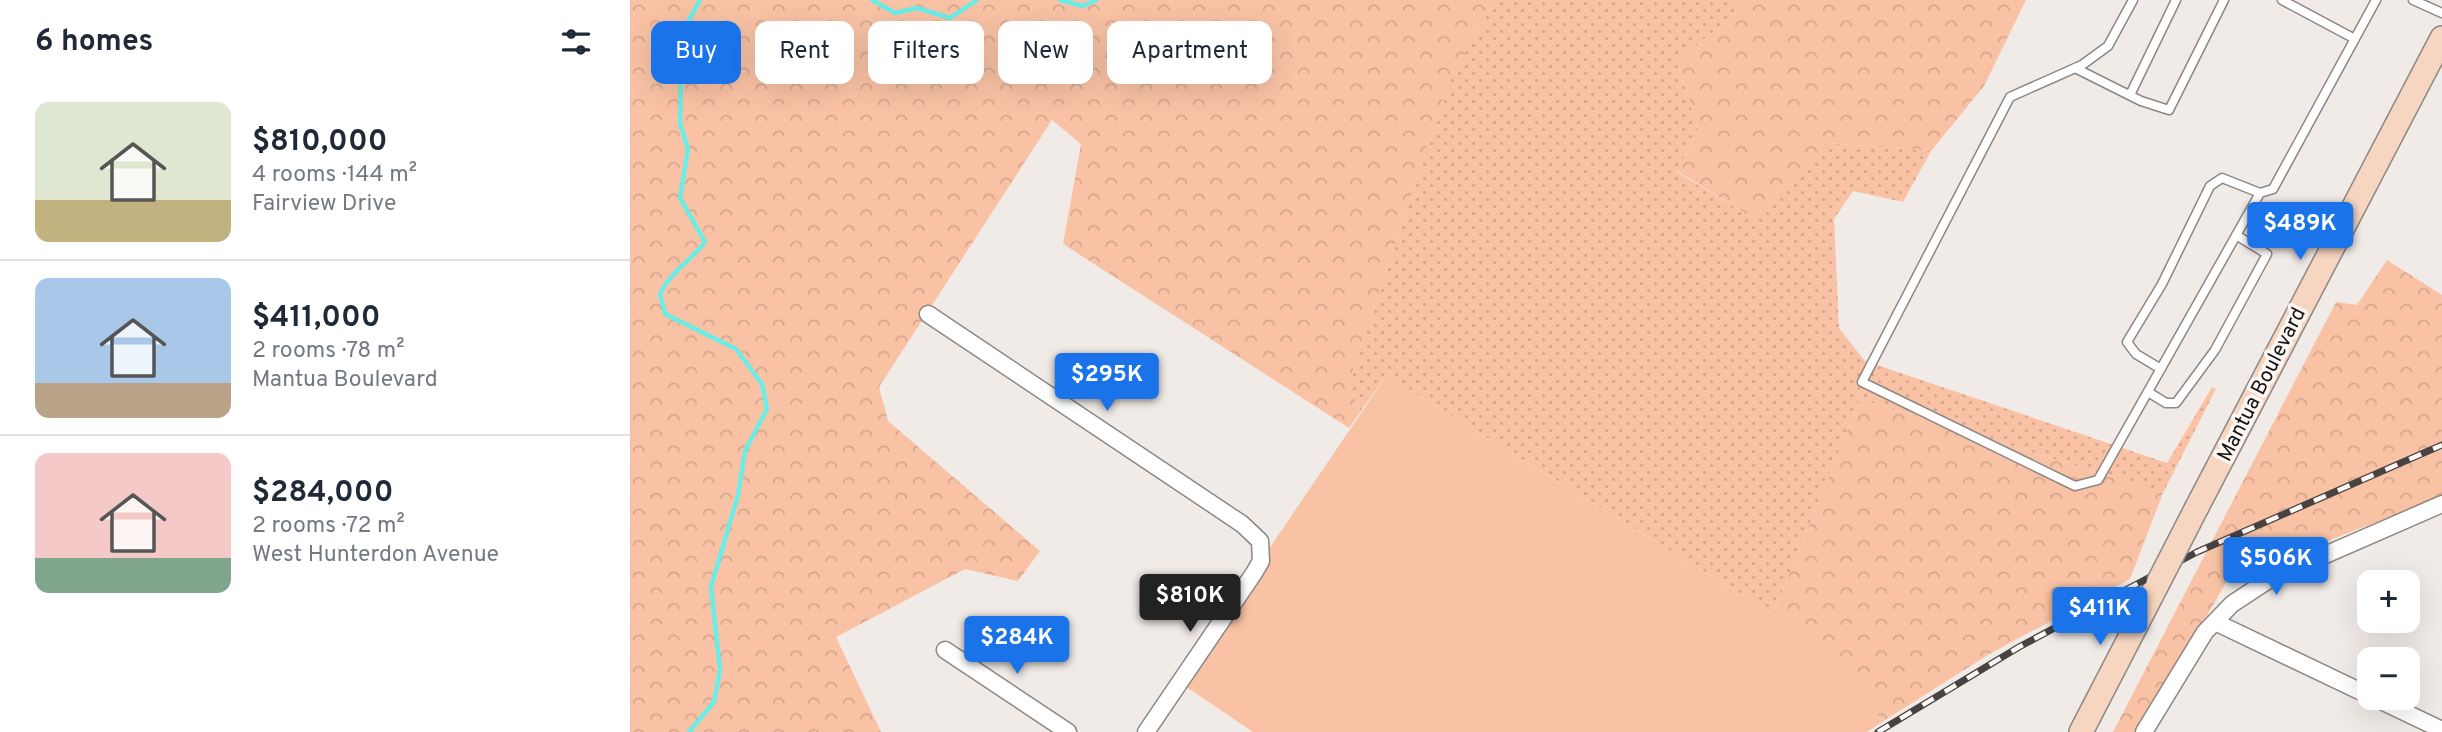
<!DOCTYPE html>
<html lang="en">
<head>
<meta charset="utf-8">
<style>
	:root { --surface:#fff; --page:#f2f2f3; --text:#1f2937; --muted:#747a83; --line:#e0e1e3; --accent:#1a73e8 }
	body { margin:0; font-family:Overpass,sans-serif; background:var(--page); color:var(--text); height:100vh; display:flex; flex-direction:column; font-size:26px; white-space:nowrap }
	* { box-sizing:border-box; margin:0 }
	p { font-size:23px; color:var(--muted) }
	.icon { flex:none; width:38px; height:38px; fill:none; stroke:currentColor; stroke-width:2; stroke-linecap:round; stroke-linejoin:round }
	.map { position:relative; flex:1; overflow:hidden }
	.drawer { display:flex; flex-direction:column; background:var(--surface); width:630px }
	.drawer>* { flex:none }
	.guide { position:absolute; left:21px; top:21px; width:665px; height:63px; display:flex; gap:14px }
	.controls { position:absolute; left:1727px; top:570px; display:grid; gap:14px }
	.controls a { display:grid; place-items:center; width:63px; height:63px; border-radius:14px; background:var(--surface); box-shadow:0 7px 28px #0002; font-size:35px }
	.price { position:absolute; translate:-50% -60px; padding:0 16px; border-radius:7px; background:var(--accent); color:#fff; font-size:23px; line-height:46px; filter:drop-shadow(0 2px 4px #0008) }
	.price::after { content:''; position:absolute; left:50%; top:42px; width:21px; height:16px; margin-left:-10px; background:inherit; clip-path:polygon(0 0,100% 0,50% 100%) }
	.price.active { background:#222; color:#fff }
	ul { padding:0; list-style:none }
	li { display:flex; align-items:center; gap:21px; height:175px; padding:0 35px }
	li+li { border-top:2px solid var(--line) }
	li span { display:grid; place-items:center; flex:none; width:196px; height:140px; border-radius:14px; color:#555 }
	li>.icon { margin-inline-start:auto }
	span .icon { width:84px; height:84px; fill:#fffc; stroke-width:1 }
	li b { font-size:30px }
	h2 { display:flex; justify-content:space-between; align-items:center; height:84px; padding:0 35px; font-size:30px }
	.tag { padding:0 24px; border-radius:14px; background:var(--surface); box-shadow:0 7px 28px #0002; font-size:24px; line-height:63px }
	.tag.active { background:var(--accent); color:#fff }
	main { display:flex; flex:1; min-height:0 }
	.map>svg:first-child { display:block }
</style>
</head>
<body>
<main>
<section class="drawer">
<h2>6 homes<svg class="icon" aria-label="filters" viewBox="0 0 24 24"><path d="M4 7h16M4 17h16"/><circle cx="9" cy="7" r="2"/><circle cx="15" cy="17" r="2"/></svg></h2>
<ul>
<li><span style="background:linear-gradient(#dfe7d0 70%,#c2b280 0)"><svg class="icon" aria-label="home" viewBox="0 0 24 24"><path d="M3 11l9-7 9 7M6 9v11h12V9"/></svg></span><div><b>$810,000</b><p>4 rooms · 144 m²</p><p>Fairview Drive</p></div></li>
<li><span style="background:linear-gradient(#a9c7e8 75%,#b9a48a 0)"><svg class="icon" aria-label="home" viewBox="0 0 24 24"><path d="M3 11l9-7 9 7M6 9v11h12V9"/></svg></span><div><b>$411,000</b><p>2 rooms · 78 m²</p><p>Mantua Boulevard</p></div></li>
<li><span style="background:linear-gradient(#f6c9c9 75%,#7fa58c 0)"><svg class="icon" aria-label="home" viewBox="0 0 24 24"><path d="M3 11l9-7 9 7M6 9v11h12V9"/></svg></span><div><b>$284,000</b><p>2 rooms · 72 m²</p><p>West Hunterdon Avenue</p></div></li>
</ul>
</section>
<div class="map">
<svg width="1812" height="732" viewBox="0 0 1812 732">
	<defs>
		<pattern id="grass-dots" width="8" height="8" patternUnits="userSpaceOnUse" patternTransform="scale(1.75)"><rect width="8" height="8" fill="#f9c2a5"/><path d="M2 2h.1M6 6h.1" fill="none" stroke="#d5a68d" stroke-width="1.8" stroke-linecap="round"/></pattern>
		<pattern id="forest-crowns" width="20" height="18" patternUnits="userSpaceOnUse" patternTransform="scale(1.75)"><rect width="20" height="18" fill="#f9c2a5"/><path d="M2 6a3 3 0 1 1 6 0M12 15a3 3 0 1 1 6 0" fill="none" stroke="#d5a68d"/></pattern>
	</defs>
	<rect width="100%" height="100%" fill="#f1ebe8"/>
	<path fill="url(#grass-dots)" d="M 866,0 L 1102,0 L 1108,10 L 1047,63 L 1068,128 L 1047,172 L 1123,218 L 1195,143 L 1301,151 L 1273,202 L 1223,191 L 1204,219 L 1209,328 L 1235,361 L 1537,463 L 1582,387 L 1586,389 L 1533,493 L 1230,399 L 1143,614 L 756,376 L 730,412 L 718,385 L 819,80 Z"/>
	<path fill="url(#forest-crowns)" d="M 0,0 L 866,0 L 819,81 L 718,385 L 730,412 L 719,428 L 433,244 L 451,144 L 422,120 L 249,387 L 258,421 L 410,551 L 388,581 L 335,569 L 206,637 L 251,732 L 0,732 Z
		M 1102,0 L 1396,0 L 1354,86 L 1301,151 L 1195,143 L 1123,218 L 1047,171 L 1068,128 L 1047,63 L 1108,10 Z
		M 1757,260 L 1812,295 L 1812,497 L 1598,579 L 1510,732 L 1483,732 L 1706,302 L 1727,305 Z
		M 1230,399 L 1533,493 L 1500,579 L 1361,653 L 1252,722 L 1221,672 L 1143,614 Z"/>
	<path fill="#f9c2a5" d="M 756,376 L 1143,614 L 1221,672 L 1252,722 L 1237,732 L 623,732 L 549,682 Z"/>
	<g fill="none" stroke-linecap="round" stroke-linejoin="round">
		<path stroke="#6bede7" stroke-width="4.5" d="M 242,0 L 265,13 L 287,8 L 320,18 L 347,0
			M 430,0 L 453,6 L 466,0
			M 59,732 L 84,702 L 90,670 L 81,587 L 108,495 L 115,451 L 137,409 L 132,384 L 106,349 L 35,314 L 30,294 C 40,272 60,262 75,242 L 50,198 L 58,149 L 50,123 L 51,83 L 46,63 L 53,31 L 70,0"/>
		<defs>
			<path id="lane" d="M 1503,0 L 1478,46 L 1452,65 L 1380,97 L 1232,382 L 1445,486 L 1468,480 L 1630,193 L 1643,189 L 1746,0
				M 1652,0 L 1725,39
				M 1783,0 L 1812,13
				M 1445,68 L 1511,101 L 1539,110 L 1594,0
				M 1500,95 L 1546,0
				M 1531,369 L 1506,354 L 1497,342 L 1532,284 L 1580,186 L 1592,178 L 1630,193
				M 1518,392 L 1536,403 L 1546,403 L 1585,350 L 1637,254 L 1606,235"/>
			<path id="street" d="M 298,314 L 612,524 L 630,541 L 631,561 L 624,573 L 516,732
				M 1585,622 L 1740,696
				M 315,650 L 438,732
				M 1745,698 L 1812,730
				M 1514,732 L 1575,632 L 1602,604 L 1640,579 L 1812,504"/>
			<path id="secondary" d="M 1567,507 L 1812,38
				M 1451,732 L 1528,583"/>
		</defs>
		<use href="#lane" stroke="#8d8784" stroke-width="11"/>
		<use href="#street" stroke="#8d8784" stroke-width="19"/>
		<use href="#secondary" stroke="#8d8784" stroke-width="26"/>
		<use href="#lane" stroke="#fff" stroke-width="8"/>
		<use href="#street" stroke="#fff" stroke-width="16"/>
		<use href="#secondary" stroke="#f6d5c1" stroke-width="23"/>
		<defs>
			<path id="rail" d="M 1248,732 L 1389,647 L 1567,552 L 1812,445"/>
		</defs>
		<use href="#rail" stroke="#464342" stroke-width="7"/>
		<use href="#rail" stroke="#fef8f5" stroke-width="4.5" stroke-dasharray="13" stroke-linecap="butt"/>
		<defs>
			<path id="secondary-bridge" d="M 1528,583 L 1567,507"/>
		</defs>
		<use href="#secondary-bridge" stroke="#8d8784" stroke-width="26" stroke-linecap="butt"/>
		<use href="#secondary-bridge" stroke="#f6d5c1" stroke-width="23"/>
	</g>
	<g text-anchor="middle" stroke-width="7" stroke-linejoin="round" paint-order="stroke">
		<g font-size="21" fill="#171514" stroke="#fef8f5">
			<text transform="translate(1631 384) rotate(-63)" y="7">Mantua Boulevard</text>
		</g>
	</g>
</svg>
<div class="controls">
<a>+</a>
<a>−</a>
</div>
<b class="price" style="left:1670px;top:262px">$489K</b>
<b class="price" style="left:477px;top:413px">$295K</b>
<b class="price" style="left:1646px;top:597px">$506K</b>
<b class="price active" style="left:560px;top:634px">$810K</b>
<b class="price" style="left:1470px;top:647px">$411K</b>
<b class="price" style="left:387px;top:676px">$284K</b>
<div class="guide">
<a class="tag active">Buy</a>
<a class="tag">Rent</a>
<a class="tag">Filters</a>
<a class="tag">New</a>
<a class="tag">Apartment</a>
</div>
</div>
</main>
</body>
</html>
